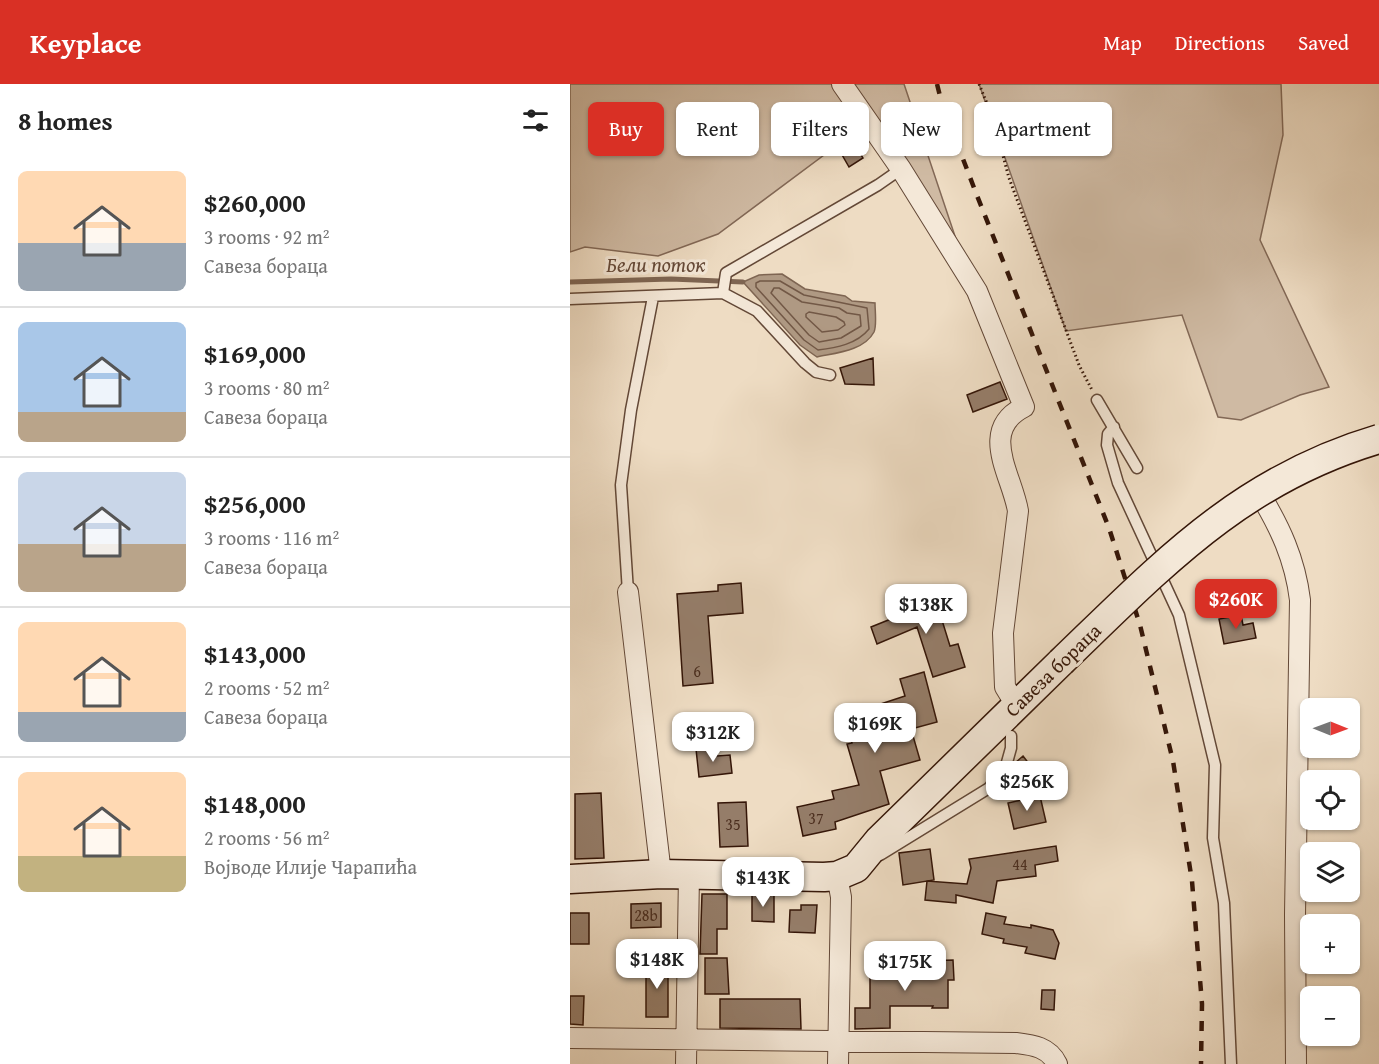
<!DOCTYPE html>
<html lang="en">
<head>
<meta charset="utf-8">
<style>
	:root { --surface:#fff; --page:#f6f6f6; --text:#222; --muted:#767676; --line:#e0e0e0; --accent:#d93025 }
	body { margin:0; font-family:"Gentium Book Plus",serif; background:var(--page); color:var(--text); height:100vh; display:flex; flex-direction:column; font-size:22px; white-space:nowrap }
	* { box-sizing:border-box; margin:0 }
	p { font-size:20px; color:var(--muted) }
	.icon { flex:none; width:33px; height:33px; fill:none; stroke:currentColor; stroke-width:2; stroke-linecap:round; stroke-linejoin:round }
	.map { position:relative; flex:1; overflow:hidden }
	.drawer { display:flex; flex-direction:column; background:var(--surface); width:570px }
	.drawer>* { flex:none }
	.hud { position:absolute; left:18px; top:18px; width:570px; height:54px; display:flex; gap:12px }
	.needle { width:39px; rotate:91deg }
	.buttons { position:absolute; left:730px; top:614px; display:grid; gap:12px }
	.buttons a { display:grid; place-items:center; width:60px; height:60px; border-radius:9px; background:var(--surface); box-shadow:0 2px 4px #0004; font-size:30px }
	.price { position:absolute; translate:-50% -51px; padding:0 14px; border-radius:12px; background:#fff; color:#222; font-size:20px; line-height:39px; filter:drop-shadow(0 2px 3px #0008) }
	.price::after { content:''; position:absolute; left:50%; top:36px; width:18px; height:14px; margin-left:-9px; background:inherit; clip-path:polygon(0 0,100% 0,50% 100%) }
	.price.active { background:var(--accent); color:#fff }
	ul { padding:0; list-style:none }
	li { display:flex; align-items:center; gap:18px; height:150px; padding:0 18px }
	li+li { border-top:2px solid var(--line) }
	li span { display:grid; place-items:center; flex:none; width:168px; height:120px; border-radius:9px; color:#555 }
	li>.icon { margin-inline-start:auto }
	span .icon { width:72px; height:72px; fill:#fffc; stroke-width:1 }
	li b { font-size:26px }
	h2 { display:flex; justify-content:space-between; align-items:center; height:72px; padding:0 18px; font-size:26px }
	.pill { padding:0 21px; border-radius:9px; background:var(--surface); box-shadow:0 2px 4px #0004; font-size:21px; line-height:54px }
	.pill.active { background:var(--accent); color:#fff }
	header { display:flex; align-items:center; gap:36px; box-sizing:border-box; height:84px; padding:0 30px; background:var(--accent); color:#fff }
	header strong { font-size:28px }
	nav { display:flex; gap:33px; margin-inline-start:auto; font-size:21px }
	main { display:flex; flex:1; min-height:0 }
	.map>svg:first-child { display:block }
</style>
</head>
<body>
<header>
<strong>Keyplace</strong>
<nav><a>Map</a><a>Directions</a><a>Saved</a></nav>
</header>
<main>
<section class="drawer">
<h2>8 homes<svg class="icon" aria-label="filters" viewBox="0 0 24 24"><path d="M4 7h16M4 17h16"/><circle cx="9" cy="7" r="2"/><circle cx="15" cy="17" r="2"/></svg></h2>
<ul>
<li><span style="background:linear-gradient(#ffd9b3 60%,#9aa5b1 0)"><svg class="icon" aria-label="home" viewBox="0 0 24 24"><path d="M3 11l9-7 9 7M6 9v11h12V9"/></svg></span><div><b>$260,000</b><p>3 rooms · 92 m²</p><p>Савеза бораца</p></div></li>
<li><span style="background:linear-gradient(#a9c7e8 75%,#b9a48a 0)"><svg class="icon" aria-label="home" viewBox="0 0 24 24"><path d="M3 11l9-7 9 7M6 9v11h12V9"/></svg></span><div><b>$169,000</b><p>3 rooms · 80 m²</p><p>Савеза бораца</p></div></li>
<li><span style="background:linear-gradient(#c9d6e8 60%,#b9a48a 0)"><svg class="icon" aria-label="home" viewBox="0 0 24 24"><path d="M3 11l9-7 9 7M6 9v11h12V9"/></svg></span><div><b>$256,000</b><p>3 rooms · 116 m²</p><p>Савеза бораца</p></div></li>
<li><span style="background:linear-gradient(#ffd9b3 75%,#9aa5b1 0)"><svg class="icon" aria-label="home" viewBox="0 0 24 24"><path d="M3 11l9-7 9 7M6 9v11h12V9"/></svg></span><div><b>$143,000</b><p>2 rooms · 52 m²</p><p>Савеза бораца</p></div></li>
<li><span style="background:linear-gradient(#ffd9b3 70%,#c2b280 0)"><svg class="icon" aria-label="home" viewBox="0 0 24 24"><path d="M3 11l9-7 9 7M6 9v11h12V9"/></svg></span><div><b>$148,000</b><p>2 rooms · 56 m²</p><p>Војводе Илије Чарапића</p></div></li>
</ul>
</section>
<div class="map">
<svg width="809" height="980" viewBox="0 0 809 980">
	<rect width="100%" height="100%" fill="#eedcc3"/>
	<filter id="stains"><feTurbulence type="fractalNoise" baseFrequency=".00333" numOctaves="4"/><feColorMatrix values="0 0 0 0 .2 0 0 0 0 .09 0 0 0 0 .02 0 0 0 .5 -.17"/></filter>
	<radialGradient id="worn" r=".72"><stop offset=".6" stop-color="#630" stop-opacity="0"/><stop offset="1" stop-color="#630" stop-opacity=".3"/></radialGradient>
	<path fill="#cfbaa3" stroke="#826856" stroke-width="1.5" d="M 0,0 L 334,0 L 399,194 L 297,39 L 148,150 L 88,172 L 15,163 L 0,168 Z
		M 409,0 L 711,0 L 713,51 L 690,156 L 759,303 L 730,311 L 671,336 L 648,333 L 612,231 L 496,247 Z"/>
	<path fill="#af9983" stroke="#7e6552" stroke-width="1.5" d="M 212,190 L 235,205 L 275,212 L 282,217 L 305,219 C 305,228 307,241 304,248 C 294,267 265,269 247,273 L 230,261 L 173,198 L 189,191 Z"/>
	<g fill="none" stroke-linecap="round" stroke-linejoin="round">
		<path stroke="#725846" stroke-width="1.5" d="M 190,197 L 210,197 L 234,211 L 297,224 L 299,245 C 287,260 266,264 248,266 L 234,256 L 186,203 L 186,199 Z
			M 204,204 L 209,204 L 232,218 L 269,224 L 277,229 L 290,231 L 291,242 L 271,254 L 249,258 L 239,251 L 201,209 Z
			M 239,228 L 266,233 L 274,238 L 275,241 L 268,246 L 252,248 L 236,233 L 236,230 Z"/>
		<path stroke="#7e6552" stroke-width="5" d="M 0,198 L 101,195 L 173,198"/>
	</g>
	<path fill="#957d69" stroke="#351608" stroke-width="1.5" d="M 285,61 L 293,74 L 279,83 L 271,69 Z
		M 303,274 L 304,301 L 275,300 L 270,284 Z
		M 430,298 L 437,315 L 403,328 L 397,311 Z
		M 171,499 L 173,529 L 138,532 L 143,599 L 113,602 L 107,510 L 148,507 L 148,501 Z
		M 378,512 L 384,528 L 371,533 L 380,562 L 388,560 L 395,583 L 363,593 L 347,543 L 307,560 L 301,543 Z
		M 671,531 L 673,541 L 683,539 L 686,554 L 654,560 L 649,535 Z
		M 354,588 L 367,638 L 341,645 L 350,676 L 310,687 L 319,720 L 265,738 L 266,745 L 233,752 L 227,723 L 264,715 L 262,707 L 289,701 L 277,660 L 282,659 L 274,632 L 335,612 L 330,595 Z
		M 136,630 L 137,657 L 115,658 L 115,649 L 108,650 L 108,631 Z
		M 146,663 L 147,672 L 160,671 L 162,689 L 129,693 L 126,665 Z
		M 453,672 L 463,685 L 452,694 L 443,683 L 445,679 Z
		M 31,709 L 34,774 L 5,775 L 5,710 Z
		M 470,712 L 476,738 L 444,745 L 438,719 Z
		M 176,718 L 178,762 L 150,763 L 148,719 Z
		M 486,762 L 488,777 L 465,781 L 466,792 L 427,797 L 423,819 L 386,811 L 386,819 L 355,816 L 357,797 L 397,800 L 401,784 L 399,775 Z
		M 360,765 L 364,796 L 333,801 L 329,769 Z
		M 132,810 L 157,810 L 157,845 L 147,845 L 147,870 L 130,870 Z
		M 182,810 L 204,810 L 204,838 L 182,837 Z
		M 91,819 L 91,843 L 61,844 L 61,820 Z
		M 231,821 L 247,821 L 245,849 L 219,848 L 220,826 L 231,826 Z
		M 0,829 L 19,829 L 19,860 L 0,860 Z
		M 416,829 L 436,833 L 434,840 L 461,844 L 461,841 L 483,846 L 489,859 L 485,875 L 455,869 L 457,863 L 433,859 L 434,855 L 412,850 Z
		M 135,874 L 157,874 L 159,910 L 135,910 Z
		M 383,876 L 384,896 L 378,896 L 378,924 L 362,924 L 363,922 L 320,922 L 320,944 L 285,945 L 285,924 L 300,924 L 300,894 L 306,895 L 307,886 L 355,886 L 354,877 Z
		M 76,878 L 98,878 L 98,933 L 76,933 Z
		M 472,906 L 485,906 L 484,926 L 471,925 Z
		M 0,912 L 14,912 L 13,941 L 0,940 Z
		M 150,915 L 230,915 L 231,945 L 150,944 Z"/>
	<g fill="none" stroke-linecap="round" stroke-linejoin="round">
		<defs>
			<path id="lane" d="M 153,209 L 156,189 L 308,101 L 331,85
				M 0,215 L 153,209 L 187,227 L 235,279 L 246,288 L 260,291
				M 527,316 L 567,384
				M 544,343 L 538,350 L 537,361 L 548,399 L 609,531 L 645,681 L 643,754 L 654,819 L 661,980
				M 58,508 L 51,401 L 61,326 L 83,213
				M 310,771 L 419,704 L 436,682 L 441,664 L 441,652"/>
			<path id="street" d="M 272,0 L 331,85 L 407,207 L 454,323 C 408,346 442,391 448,427 L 433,549 L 435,603 L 446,621
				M 688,407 C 710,443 725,475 730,516 L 725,831 L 726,980
				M 58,508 L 91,790
				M 267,792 L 271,813 L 268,980
				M 0,954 L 446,959 C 463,961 479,963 487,980
				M 116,980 L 119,790"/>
			<path id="secondary" d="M 0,795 L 91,790 L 254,793 L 267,792 L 286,784 L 309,756 L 491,578"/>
		</defs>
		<use href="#lane" stroke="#634837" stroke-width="13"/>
		<use href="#street" stroke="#634837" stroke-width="22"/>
		<use href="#secondary" stroke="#351608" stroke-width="31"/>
		<path stroke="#351608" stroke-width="3" stroke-dasharray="1.5 3" stroke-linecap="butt" d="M 409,0 L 423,34 L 439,94 L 509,281 L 522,306"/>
		<use href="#lane" stroke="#f4e8d8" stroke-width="10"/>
		<use href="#street" stroke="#f4e8d8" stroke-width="20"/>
		<use href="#secondary" stroke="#f4e8d8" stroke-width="28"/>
		<path stroke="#351608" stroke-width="4.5" stroke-dasharray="10 10" stroke-linecap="butt" d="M 367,0 L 372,20 L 406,109 L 539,444 L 570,541 L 603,677 L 622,797 L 632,920 L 631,980"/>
		<defs>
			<path id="secondary-bridge" d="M 491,578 C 592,481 670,396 809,355"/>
		</defs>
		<use href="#secondary-bridge" stroke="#351608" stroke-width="31" stroke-linecap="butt"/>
		<use href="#secondary-bridge" stroke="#f4e8d8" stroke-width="28"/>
	</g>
	<g text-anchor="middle" stroke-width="6" stroke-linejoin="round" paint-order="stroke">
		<g font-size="16" fill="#4d3020">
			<text x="127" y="593">6</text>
			<text x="246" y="740">37</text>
			<text x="163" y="746">35</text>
			<text x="450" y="786">44</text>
			<text x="76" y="837">28b</text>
		</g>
		<g font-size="20" fill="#351608" stroke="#f4e8d8">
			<text transform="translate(483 586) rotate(-44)" y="7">Савеза бораца</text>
		</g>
		<g font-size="21" font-style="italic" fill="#664a39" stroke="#f4e8d8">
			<text x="86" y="188">Бели поток</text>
		</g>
	</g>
	<rect width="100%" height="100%" filter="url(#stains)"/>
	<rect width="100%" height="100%" fill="url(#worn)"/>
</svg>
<div class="buttons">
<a><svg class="needle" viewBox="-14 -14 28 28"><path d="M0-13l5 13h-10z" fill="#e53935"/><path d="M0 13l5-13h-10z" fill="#767676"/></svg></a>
<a><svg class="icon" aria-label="locate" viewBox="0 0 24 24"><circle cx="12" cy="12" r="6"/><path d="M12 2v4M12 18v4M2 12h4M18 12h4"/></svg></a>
<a><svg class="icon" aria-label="layers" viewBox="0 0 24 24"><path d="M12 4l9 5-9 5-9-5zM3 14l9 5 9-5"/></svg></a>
<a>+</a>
<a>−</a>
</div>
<b class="price active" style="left:666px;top:546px">$260K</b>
<b class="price" style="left:356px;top:551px">$138K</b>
<b class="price" style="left:305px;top:670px">$169K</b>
<b class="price" style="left:143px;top:679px">$312K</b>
<b class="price" style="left:457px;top:728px">$256K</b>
<b class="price" style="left:193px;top:824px">$143K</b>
<b class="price" style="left:87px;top:906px">$148K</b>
<b class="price" style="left:335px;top:908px">$175K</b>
<div class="hud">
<a class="pill active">Buy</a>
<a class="pill">Rent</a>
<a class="pill">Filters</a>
<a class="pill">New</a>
<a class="pill">Apartment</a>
</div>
</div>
</main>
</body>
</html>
